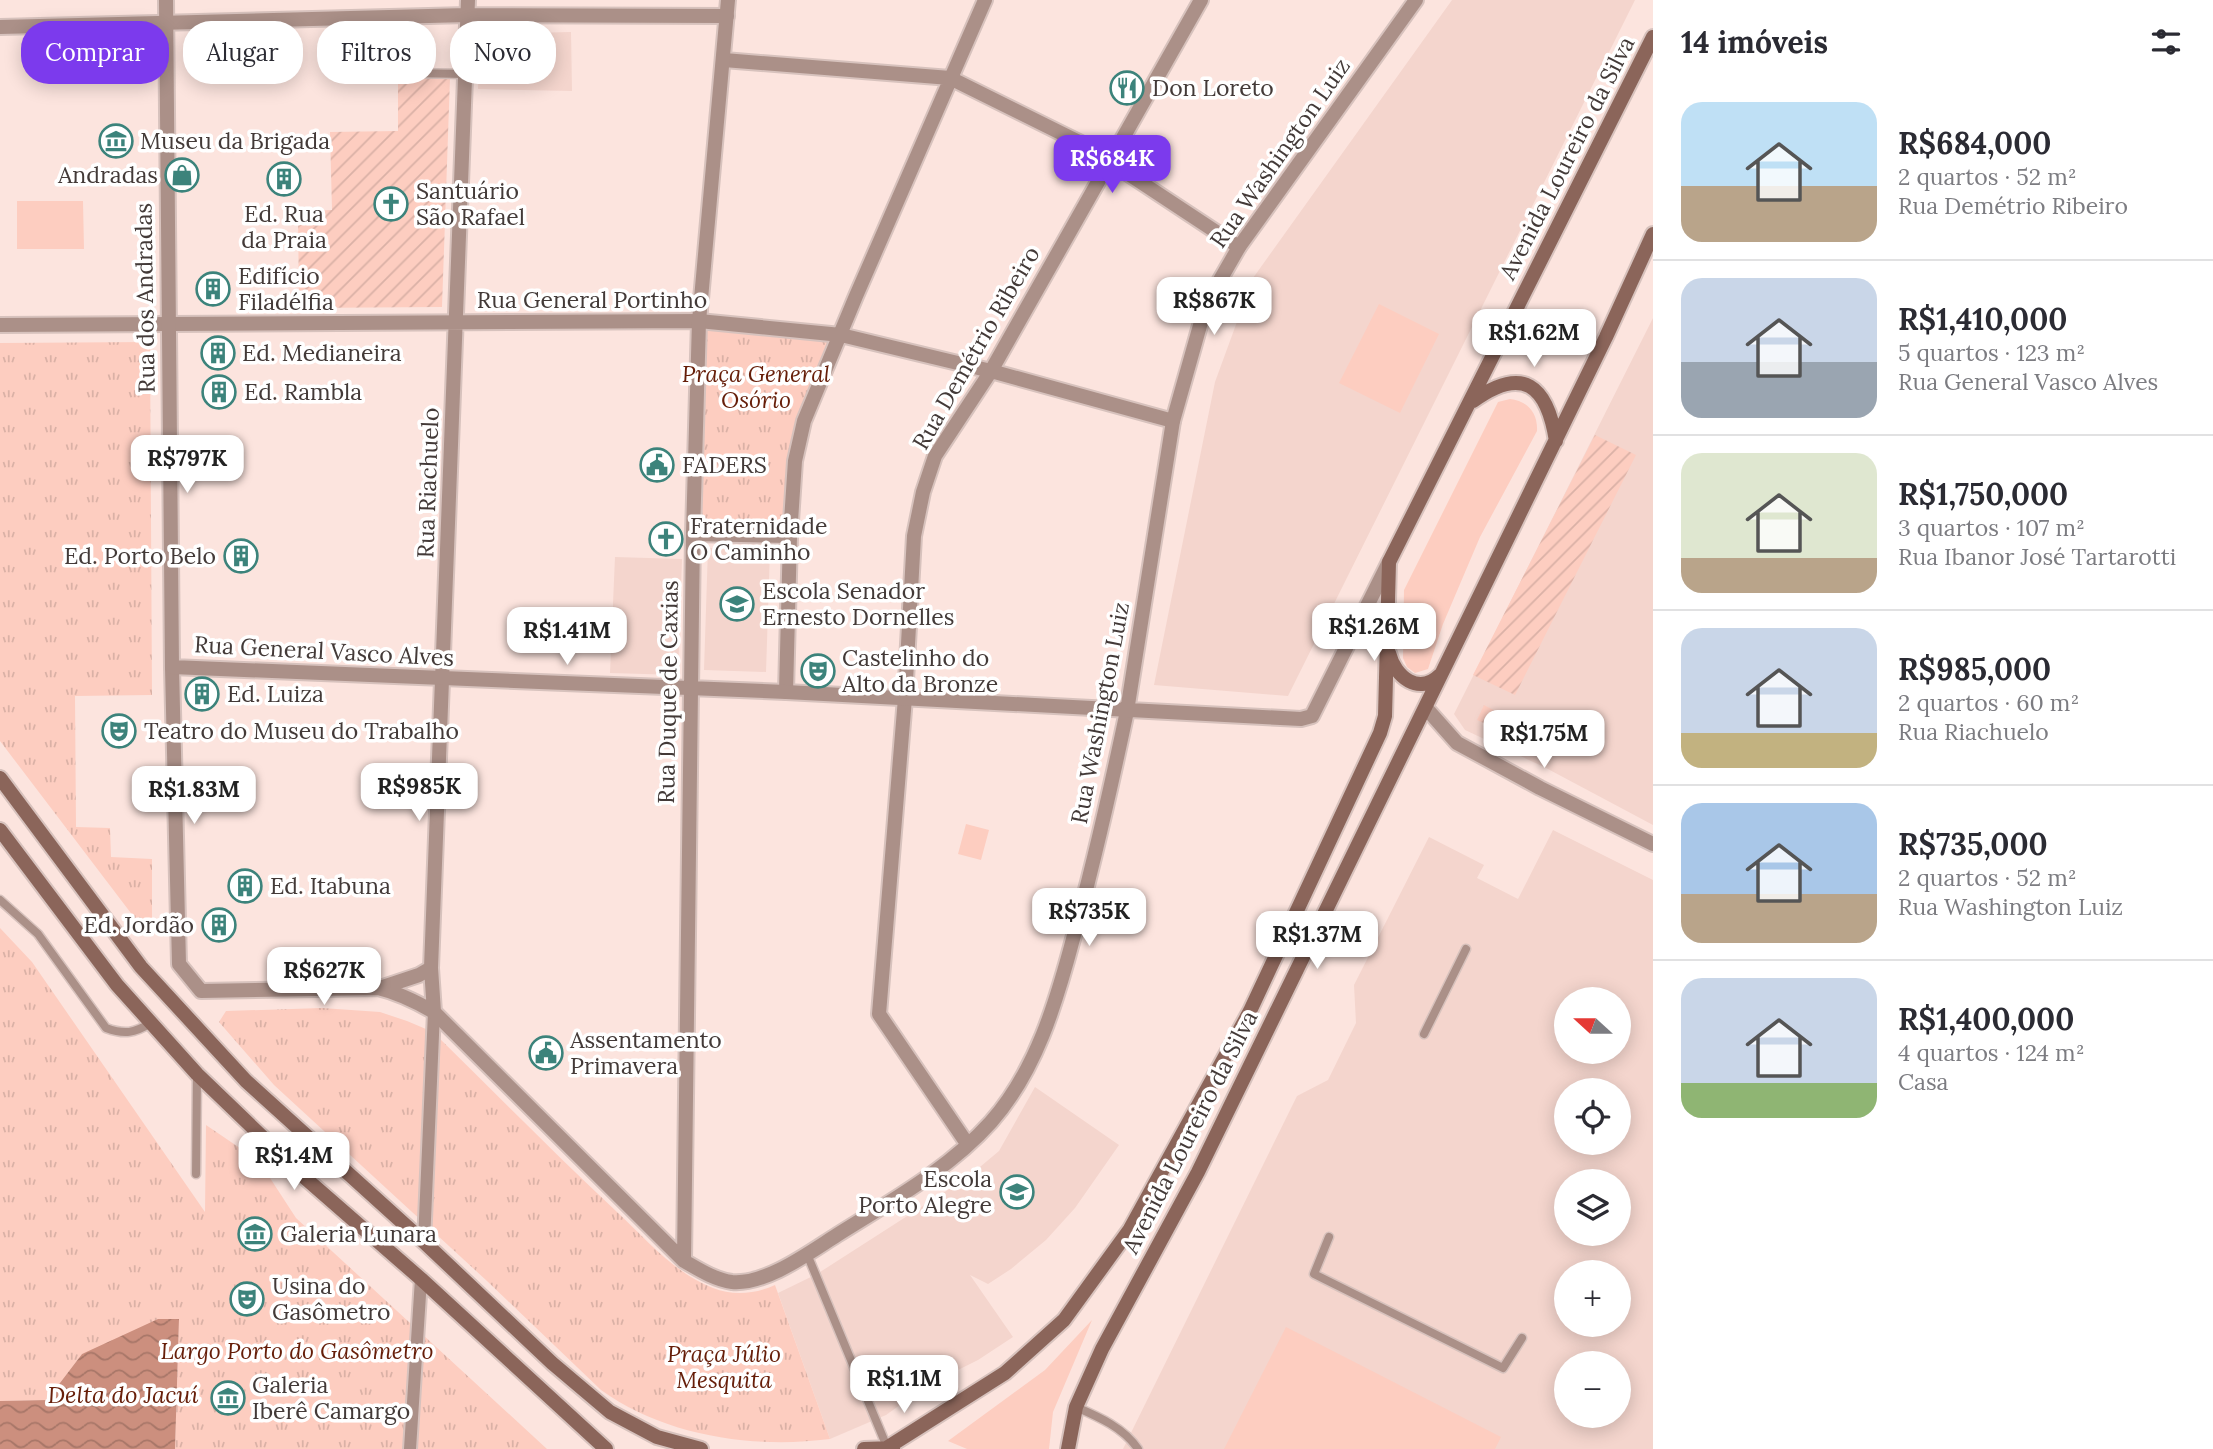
<!DOCTYPE html>
<html lang="pt">
<head>
<meta charset="utf-8">
<style>
	:root { --surface:#fff; --page:#f2f2f3; --text:#2b2b33; --muted:#7c7c81; --line:#e1e1e2; --accent:#7c3aed }
	body { margin:0; font-family:Lora,serif; background:var(--page); color:var(--text); height:100vh; display:flex; flex-direction:column; font-size:26px; white-space:nowrap }
	* { box-sizing:border-box; margin:0 }
	p { font-size:23px; color:var(--muted) }
	.icon { flex:none; width:38px; height:38px; fill:none; stroke:currentColor; stroke-width:2; stroke-linecap:round; stroke-linejoin:round }
	.map { position:relative; flex:1; overflow:hidden }
	.drawer { display:flex; flex-direction:column; background:var(--surface); width:560px }
	.drawer>* { flex:none }
	.banner { position:absolute; left:21px; top:21px; width:665px; height:63px; display:flex; gap:14px }
	.needle { width:46px; rotate:291deg }
	.buttons { position:absolute; left:1554px; top:987px; display:grid; gap:14px }
	.buttons a { display:grid; place-items:center; width:77px; height:77px; border-radius:50%; background:var(--surface); box-shadow:0 4px 18px #0003; font-size:35px }
	.price { position:absolute; translate:-50% -60px; padding:0 16px; border-radius:14px; background:#fff; color:#222; font-size:23px; line-height:46px; filter:drop-shadow(0 2px 4px #0008) }
	.price::after { content:''; position:absolute; left:50%; top:42px; width:21px; height:16px; margin-left:-10px; background:inherit; clip-path:polygon(0 0,100% 0,50% 100%) }
	.price.on { background:var(--accent); color:#fff }
	ul { padding:0; list-style:none }
	li { display:flex; align-items:center; gap:21px; height:175px; padding:0 28px }
	li+li { border-top:2px solid var(--line) }
	li span { display:grid; place-items:center; flex:none; width:196px; height:140px; border-radius:21px; color:#555 }
	li>.icon { margin-inline-start:auto }
	span .icon { width:84px; height:84px; fill:#fffc; stroke-width:1 }
	li b { font-size:30px }
	h2 { display:flex; justify-content:space-between; align-items:center; height:84px; padding:0 28px; font-size:30px }
	.chip { padding:0 24px; border-radius:28px; background:var(--surface); box-shadow:0 4px 18px #0003; font-size:24px; line-height:63px }
	.chip.on { background:var(--accent); color:#fff }
	main { display:flex; flex:1; min-height:0 }
	.map>svg:first-child { display:block }
</style>
</head>
<body>
<main>
<div class="map">
<svg width="1653" height="1449" viewBox="0 0 1653 1449">
	<defs>
		<pattern id="park-tufts" width="24" height="20" patternUnits="userSpaceOnUse" patternTransform="scale(1.75)"><rect width="24" height="20" fill="#fdcdc0"/><path d="M3 7l-1-3M5 7V3M7 7l1-3M15 17l-1-3M17 17v-4M19 17l1-3" fill="none" stroke="#dab1a6"/></pattern>
		<pattern id="garden-furrows" width="10" height="10" patternUnits="userSpaceOnUse" patternTransform="scale(1.75)"><rect width="10" height="10" fill="#fdcdc0"/><path d="M-1 1l2-2M0 10L10 0M9 11l2-2" fill="none" stroke="#dab1a6"/></pattern>
		<pattern id="water-waves" width="16" height="10" patternUnits="userSpaceOnUse" patternTransform="scale(1.75)"><rect width="16" height="10" fill="#cc8f7e"/><path d="M0 5q4-4 8 0t8 0" fill="none" stroke="#a77668"/></pattern>
	</defs>
	<rect width="100%" height="100%" fill="#fce4de"/>
	<path fill="#f4d5cd" fill-rule="evenodd" d="M 1452,0 L 1635,0 L 1288,696 L 1154,685 L 1215,382 L 1253,278 Z
		M 571,32 L 572,91 L 478,89 L 480,34 Z
		M 1653,318 L 1653,825 L 1546,768 L 1465,730 L 1454,714 Z
		M 708,548 L 770,550 L 766,672 L 704,670 Z
		M 615,557 L 682,559 L 678,675 L 610,673 Z
		M 1553,830 L 1653,880 L 1653,1449 L 1123,1449 L 1297,1096 L 1328,1080 L 1356,1023 L 1354,985 L 1429,837 L 1484,865 L 1477,878 L 1518,899 ZM 1566,999 L 1619,999 L 1619,1052 L 1566,1052 ZM 1566,1090 L 1619,1090 L 1619,1143 L 1566,1143 ZM 1566,1181 L 1619,1181 L 1619,1234 L 1566,1234 ZM 1566,1272 L 1619,1272 L 1619,1325 L 1566,1325 ZM 1566,1363 L 1619,1363 L 1619,1416 L 1566,1416 Z
		M 1035,1087 L 1119,1145 L 1075,1208 L 1046,1240 L 1011,1269 L 988,1284 L 970,1275 L 1013,1337 L 978,1360 L 928,1385 L 886,1415 L 830,1439 L 778,1293 L 817,1274 L 968,1177 L 999,1151 Z"/>
	<path fill="#fdcdc0" d="M 17,201 L 83,201 L 84,249 L 17,249 Z
		M 1379,304 L 1439,334 L 1400,413 L 1339,383 Z
		M 1510,399 C 1528,401 1538,413 1537,431 L 1480,537 L 1443,624 L 1428,669 L 1415,673 L 1407,667 L 1403,658 L 1404,590 L 1498,402 Z
		M 966,824 L 989,830 L 981,860 L 958,854 Z
		M 1092,1320 L 1053,1412 L 1049,1449 L 967,1449 L 948,1441 L 1045,1370 Z
		M 1286,1327 L 1501,1437 L 1495,1449 L 1224,1449 Z"/>
	<path fill="url(#park-tufts)" d="M 705,327 L 831,341 L 792,439 L 787,466 L 785,530 L 700,530 Z
		M 150,342 L 152,695 L 75,696 L 76,827 L 110,828 L 111,857 L 152,859 L 152,926 L 143,929 L 0,741 L 0,343 Z
		M 0,928 L 32,962 L 205,1212 L 206,1125 L 259,1161 L 296,1218 L 547,1449 L 175,1449 L 179,1319 L 82,1354 L 47,1400 L 0,1401 Z
		M 322,1008 L 380,1012 L 407,1021 L 433,1032 C 494,1092 554,1153 617,1212 C 646,1239 674,1273 713,1288 C 733,1296 755,1294 775,1285 L 830,1439 C 753,1449 665,1436 601,1390 L 487,1281 L 274,1085 L 219,1022 L 226,1011 Z"/>
	<path fill="url(#garden-furrows)" d="M 398,78 L 450,78 L 442,307 L 299,308 L 298,211 L 332,210 L 330,132 L 398,131 Z
		M 1595,435 L 1636,455 L 1515,695 L 1473,675 Z
		M 1484,705 L 1503,715 L 1497,729 L 1477,720 Z
		M 1528,726 L 1551,737 L 1544,752 L 1521,740 Z"/>
	<path fill="url(#water-waves)" d="M 158,1319 L 179,1319 L 175,1449 L 0,1449 L 0,1401 L 47,1400 L 82,1354 Z"/>
	<g fill="none" stroke-linecap="round" stroke-linejoin="round">
		<defs>
			<path id="service" d="M 408,73 L 466,74
				M 0,900 L 38,934 L 106,1028 C 125,1035 134,1033 151,1023
				M 1424,1034 L 1466,949
				M 196,1174 L 197,1074
				M 1329,1237 L 1314,1274 L 1503,1368 L 1522,1338
				M 807,1254 L 887,1447
				M 1076,1407 C 1099,1417 1124,1428 1138,1449"/>
			<path id="pedestrian" d="M 424,1242 L 434,1012
				M 410,1449 L 421,1279"/>
			<path id="minor" d="M 0,27 L 467,15 L 727,16
				M 724,60 L 950,78 L 1083,144 L 1239,247
				M 0,325 L 699,321 L 841,335 L 991,371 L 1173,421
				M 693,534 L 790,536
				M 172,667 L 179,964 L 201,991 L 378,988 C 399,993 415,1001 434,1012 L 684,1261 C 698,1269 715,1280 732,1282 C 766,1285 810,1252 837,1235 C 891,1201 949,1169 991,1122 C 1036,1071 1056,1003 1073,939 C 1094,863 1111,787 1127,711
				M 786,692 L 790,536 L 795,461 L 804,421 L 856,296 L 985,0
				M 380,988 L 419,975 L 431,968
				M 434,1012 L 431,968 L 468,0
				M 968,1145 L 879,1014 L 905,698 L 914,536 L 923,492 L 935,456 L 991,371 L 1201,0
				M 684,1261 L 691,689"/>
			<path id="tertiary" d="M 166,0 L 172,667 L 786,692 L 1301,719 L 1312,716 L 1389,562
				M 691,689 L 693,534 L 699,321 L 728,0
				M 1426,708 L 1457,743 L 1540,788 L 1653,844
				M 1127,711 L 1173,421 L 1201,322 L 1216,287 L 1239,247 L 1416,0"/>
			<path id="secondary" d="M 1473,401 C 1523,365 1547,385 1556,441
				M 1389,653 C 1395,677 1419,696 1440,675
				M 0,778 L 141,967 L 246,1081 L 424,1242 L 552,1363 L 610,1412 L 657,1437 L 701,1449
				M 0,830 L 117,985 L 197,1074 L 304,1177 L 421,1279 L 606,1449
				M 864,1449 L 893,1448
				M 885,1449 L 1005,1373 L 1064,1320 L 1130,1229 L 1250,1011 L 1380,733 L 1385,716 L 1389,562 L 1653,37
				M 1068,1449 L 1076,1407 L 1102,1349 L 1198,1172 L 1606,337 L 1653,234"/>
		</defs>
		<use href="#service" stroke="#d7c2bd" stroke-width="11"/>
		<use href="#pedestrian" stroke="#d7c2bd" stroke-width="16"/>
		<use href="#minor" stroke="#d7c2bd" stroke-width="18"/>
		<use href="#tertiary" stroke="#d7c2bd" stroke-width="18"/>
		<use href="#secondary" stroke="#d7c2bd" stroke-width="18"/>
		<use href="#service" stroke="#ab9088" stroke-width="8"/>
		<use href="#pedestrian" stroke="#ab9088" stroke-width="12"/>
		<use href="#minor" stroke="#ab9088" stroke-width="14"/>
		<use href="#tertiary" stroke="#ab9088" stroke-width="14"/>
		<use href="#secondary" stroke="#8b655a" stroke-width="14"/>
	</g>
	<defs>
		<symbol id="restaurant-ring" viewBox="-11 -11 22 22"><circle r="9.5" fill="#fff" stroke="#3c837b" stroke-width="1.5"/><path d="M-5-6h1v4h1v-4h1v4h1v-4h1v5L-1.5 .5V6h-2V.5L-5-1ZM5-6V6H3V1.5H1.5Q1.5-4 5-6Z" fill="#3c837b"/></symbol>
		<symbol id="museum-ring" viewBox="-11 -11 22 22"><circle r="9.5" fill="#fff" stroke="#3c837b" stroke-width="1.5"/><path d="M0-6L6-3V-2H-6V-3ZM-5-1h2V3h-2ZM-1-1h2V3h-2ZM3-1h2V3H3ZM-6 4H6V6H-6Z" fill="#3c837b"/></symbol>
		<symbol id="shop-ring" viewBox="-11 -11 22 22"><circle r="9.5" fill="#fff" stroke="#3c837b" stroke-width="1.5"/><path d="M-5-2.5h2.3a2.7 3.5 0 0 1 5.4 0H5L5.5 6h-11ZM-1.5-2.5h3a1.5 2.3 0 0 0-3 0Z" fill="#3c837b"/></symbol>
		<symbol id="building-ring" viewBox="-11 -11 22 22"><circle r="9.5" fill="#fff" stroke="#3c837b" stroke-width="1.5"/><path d="M-4-6H4V6H1V3H-1V6H-4ZM-2.5-4.3h1.7v1.8h-1.7ZM.8-4.3h1.7v1.8H.8ZM-2.5-1h1.7V.8h-1.7ZM.8-1h1.7V.8H.8Z" fill="#3c837b"/></symbol>
		<symbol id="church-ring" viewBox="-11 -11 22 22"><circle r="9.5" fill="#fff" stroke="#3c837b" stroke-width="1.5"/><path d="M-1.2-6h2.4v3.5h3.3v2.4h-3.3V6h-2.4V-.1h-3.3v-2.4h3.3Z" fill="#3c837b"/></symbol>
		<symbol id="civic-ring" viewBox="-11 -11 22 22"><circle r="9.5" fill="#fff" stroke="#3c837b" stroke-width="1.5"/><path d="M-.6-6.5H3V-4.5H.6V-3L4-1V1h2V6H-6V1h2V-1L-.6-3ZM-1.2 2.5V6h2.4V2.5Z" fill="#3c837b"/></symbol>
		<symbol id="school-ring" viewBox="-11 -11 22 22"><circle r="9.5" fill="#fff" stroke="#3c837b" stroke-width="1.5"/><path d="M0-5L7-2L0 1L-7-2ZM-4 1L0 2.5L4 1V4Q0 6-4 4Z" fill="#3c837b"/></symbol>
		<symbol id="theatre-ring" viewBox="-11 -11 22 22"><circle r="9.5" fill="#fff" stroke="#3c837b" stroke-width="1.5"/><path d="M-5-5.5Q0-4 5-5.5V0Q5 5 0 6Q-5 5-5 0ZM-3.3-2.5H-1v1.5H-3.3ZM1-2.5H3.3v1.5H1ZM-2.8 1Q0 5.5 2.8 1Z" fill="#3c837b"/></symbol>
	</defs>
	<g fill-rule="evenodd">
		<use href="#restaurant-ring" x="1108" y="69" width="38" height="38"/>
		<use href="#museum-ring" x="97" y="122" width="38" height="38"/>
		<use href="#shop-ring" x="163" y="156" width="38" height="38"/>
		<use href="#building-ring" x="265" y="160" width="38" height="38"/>
		<use href="#church-ring" x="372" y="185" width="38" height="38"/>
		<use href="#building-ring" x="194" y="270" width="38" height="38"/>
		<use href="#building-ring" x="199" y="334" width="38" height="38"/>
		<use href="#building-ring" x="200" y="373" width="38" height="38"/>
		<use href="#civic-ring" x="638" y="446" width="38" height="38"/>
		<use href="#church-ring" x="647" y="520" width="38" height="38"/>
		<use href="#building-ring" x="222" y="537" width="38" height="38"/>
		<use href="#school-ring" x="718" y="585" width="38" height="38"/>
		<use href="#theatre-ring" x="799" y="652" width="38" height="38"/>
		<use href="#building-ring" x="183" y="675" width="38" height="38"/>
		<use href="#theatre-ring" x="100" y="712" width="38" height="38"/>
		<use href="#building-ring" x="226" y="867" width="38" height="38"/>
		<use href="#building-ring" x="200" y="906" width="38" height="38"/>
		<use href="#civic-ring" x="527" y="1034" width="38" height="38"/>
		<use href="#school-ring" x="998" y="1173" width="38" height="38"/>
		<use href="#museum-ring" x="236" y="1215" width="38" height="38"/>
		<use href="#theatre-ring" x="228" y="1280" width="38" height="38"/>
		<use href="#museum-ring" x="209" y="1379" width="38" height="38"/>
	</g>
	<g text-anchor="middle" stroke-width="7" stroke-linejoin="round" paint-order="stroke">
		<g font-size="23" fill="#433a38" stroke="#fff" text-anchor="start">
			<text x="1152" y="96">Don Loreto</text>
			<text x="140" y="149">Museu da Brigada</text>
			<text x="158" y="183" text-anchor="end">Andradas</text>
			<text x="416" y="199">Santuário<tspan x="416" dy="26">São Rafael</tspan></text>
			<text x="284" y="222" text-anchor="middle">Ed. Rua<tspan x="284" dy="26">da Praia</tspan></text>
			<text x="238" y="284">Edifício<tspan x="238" dy="26">Filadélfia</tspan></text>
			<text x="242" y="361">Ed. Medianeira</text>
			<text x="244" y="400">Ed. Rambla</text>
			<text x="682" y="473">FADERS</text>
			<text x="690" y="534">Fraternidade<tspan x="690" dy="26">O Caminho</tspan></text>
			<text x="216" y="564" text-anchor="end">Ed. Porto Belo</text>
			<text x="762" y="599">Escola Senador<tspan x="762" dy="26">Ernesto Dornelles</tspan></text>
			<text x="842" y="666">Castelinho do<tspan x="842" dy="26">Alto da Bronze</tspan></text>
			<text x="227" y="702">Ed. Luiza</text>
			<text x="144" y="739">Teatro do Museu do Trabalho</text>
			<text x="270" y="894">Ed. Itabuna</text>
			<text x="194" y="933" text-anchor="end">Ed. Jordão</text>
			<text x="570" y="1048">Assentamento<tspan x="570" dy="26">Primavera</tspan></text>
			<text x="992" y="1187" text-anchor="end">Escola<tspan x="992" dy="26">Porto Alegre</tspan></text>
			<text x="280" y="1242">Galeria Lunara</text>
			<text x="272" y="1294">Usina do<tspan x="272" dy="26">Gasômetro</tspan></text>
			<text x="252" y="1393">Galeria<tspan x="252" dy="26">Iberê Camargo</tspan></text>
		</g>
		<g font-size="23" fill="#433a38" stroke="#fff">
			<text transform="translate(1280 153) rotate(-55)" y="8">Rua Washington Luiz</text>
			<text transform="translate(1567 158) rotate(-63)" y="8">Avenida Loureiro da Silva</text>
			<text transform="translate(145 298) rotate(-91)" y="8">Rua dos Andradas</text>
			<text x="592" y="308">Rua General Portinho</text>
			<text transform="translate(976 348) rotate(-60)" y="8">Rua Demétrio Ribeiro</text>
			<text transform="translate(428 483) rotate(-88)" y="8">Rua Riachuelo</text>
			<text transform="translate(324 651) rotate(3)" y="8">Rua General Vasco Alves</text>
			<text transform="translate(668 692) rotate(-89)" y="8">Rua Duque de Caxias</text>
			<text transform="translate(1100 713) rotate(-79)" y="8">Rua Washington Luiz</text>
			<text transform="translate(1190 1132) rotate(-63)" y="8">Avenida Loureiro da Silva</text>
		</g>
		<g font-size="23" font-style="italic" fill="#661e09" stroke="#fff">
			<text x="756" y="382">Praça General<tspan x="756" dy="26">Osório</tspan></text>
			<text x="297" y="1359">Largo Porto do Gasômetro</text>
			<text x="724" y="1362">Praça Júlio<tspan x="724" dy="26">Mesquita</tspan></text>
		</g>
		<g font-size="24" font-style="italic" fill="#68200b" stroke="#fff">
			<text x="123" y="1403">Delta do Jacuí</text>
		</g>
	</g>
</svg>
<div class="buttons">
<a><svg class="needle" viewBox="-14 -14 28 28"><path d="M0-13l5 13h-10z" fill="#e53935"/><path d="M0 13l5-13h-10z" fill="#7c7c81"/></svg></a>
<a><svg class="icon" aria-label="locate" viewBox="0 0 24 24"><circle cx="12" cy="12" r="6"/><path d="M12 2v4M12 18v4M2 12h4M18 12h4"/></svg></a>
<a><svg class="icon" aria-label="layers" viewBox="0 0 24 24"><path d="M12 4l9 5-9 5-9-5zM3 14l9 5 9-5"/></svg></a>
<a>+</a>
<a>−</a>
</div>
<b class="price on" style="left:1112px;top:195px">R$684K</b>
<b class="price" style="left:1214px;top:337px">R$867K</b>
<b class="price" style="left:1534px;top:369px">R$1.62M</b>
<b class="price" style="left:187px;top:495px">R$797K</b>
<b class="price" style="left:1374px;top:663px">R$1.26M</b>
<b class="price" style="left:567px;top:667px">R$1.41M</b>
<b class="price" style="left:1544px;top:770px">R$1.75M</b>
<b class="price" style="left:419px;top:823px">R$985K</b>
<b class="price" style="left:194px;top:826px">R$1.83M</b>
<b class="price" style="left:1089px;top:948px">R$735K</b>
<b class="price" style="left:1317px;top:971px">R$1.37M</b>
<b class="price" style="left:324px;top:1007px">R$627K</b>
<b class="price" style="left:294px;top:1192px">R$1.4M</b>
<b class="price" style="left:904px;top:1415px">R$1.1M</b>
<div class="banner">
<a class="chip on">Comprar</a>
<a class="chip">Alugar</a>
<a class="chip">Filtros</a>
<a class="chip">Novo</a>
</div>
</div>
<section class="drawer">
<h2>14 imóveis<svg class="icon" aria-label="filters" viewBox="0 0 24 24"><path d="M4 7h16M4 17h16"/><circle cx="9" cy="7" r="2"/><circle cx="15" cy="17" r="2"/></svg></h2>
<ul>
<li><span style="background:linear-gradient(#bfe0f5 60%,#b9a48a 0)"><svg class="icon" aria-label="home" viewBox="0 0 24 24"><path d="M3 11l9-7 9 7M6 9v11h12V9"/></svg></span><div><b>R$684,000</b><p>2 quartos · 52 m²</p><p>Rua Demétrio Ribeiro</p></div></li>
<li><span style="background:linear-gradient(#c9d6e8 60%,#9aa5b1 0)"><svg class="icon" aria-label="home" viewBox="0 0 24 24"><path d="M3 11l9-7 9 7M6 9v11h12V9"/></svg></span><div><b>R$1,410,000</b><p>5 quartos · 123 m²</p><p>Rua General Vasco Alves</p></div></li>
<li><span style="background:linear-gradient(#dfe7d0 75%,#b9a48a 0)"><svg class="icon" aria-label="home" viewBox="0 0 24 24"><path d="M3 11l9-7 9 7M6 9v11h12V9"/></svg></span><div><b>R$1,750,000</b><p>3 quartos · 107 m²</p><p>Rua Ibanor José Tartarotti</p></div></li>
<li><span style="background:linear-gradient(#c9d6e8 75%,#c2b280 0)"><svg class="icon" aria-label="home" viewBox="0 0 24 24"><path d="M3 11l9-7 9 7M6 9v11h12V9"/></svg></span><div><b>R$985,000</b><p>2 quartos · 60 m²</p><p>Rua Riachuelo</p></div></li>
<li><span style="background:linear-gradient(#a9c7e8 65%,#b9a48a 0)"><svg class="icon" aria-label="home" viewBox="0 0 24 24"><path d="M3 11l9-7 9 7M6 9v11h12V9"/></svg></span><div><b>R$735,000</b><p>2 quartos · 52 m²</p><p>Rua Washington Luiz</p></div></li>
<li><span style="background:linear-gradient(#c9d6e8 75%,#8fb573 0)"><svg class="icon" aria-label="home" viewBox="0 0 24 24"><path d="M3 11l9-7 9 7M6 9v11h12V9"/></svg></span><div><b>R$1,400,000</b><p>4 quartos · 124 m²</p><p>Casa</p></div></li>
</ul>
</section>
</main>
</body>
</html>
